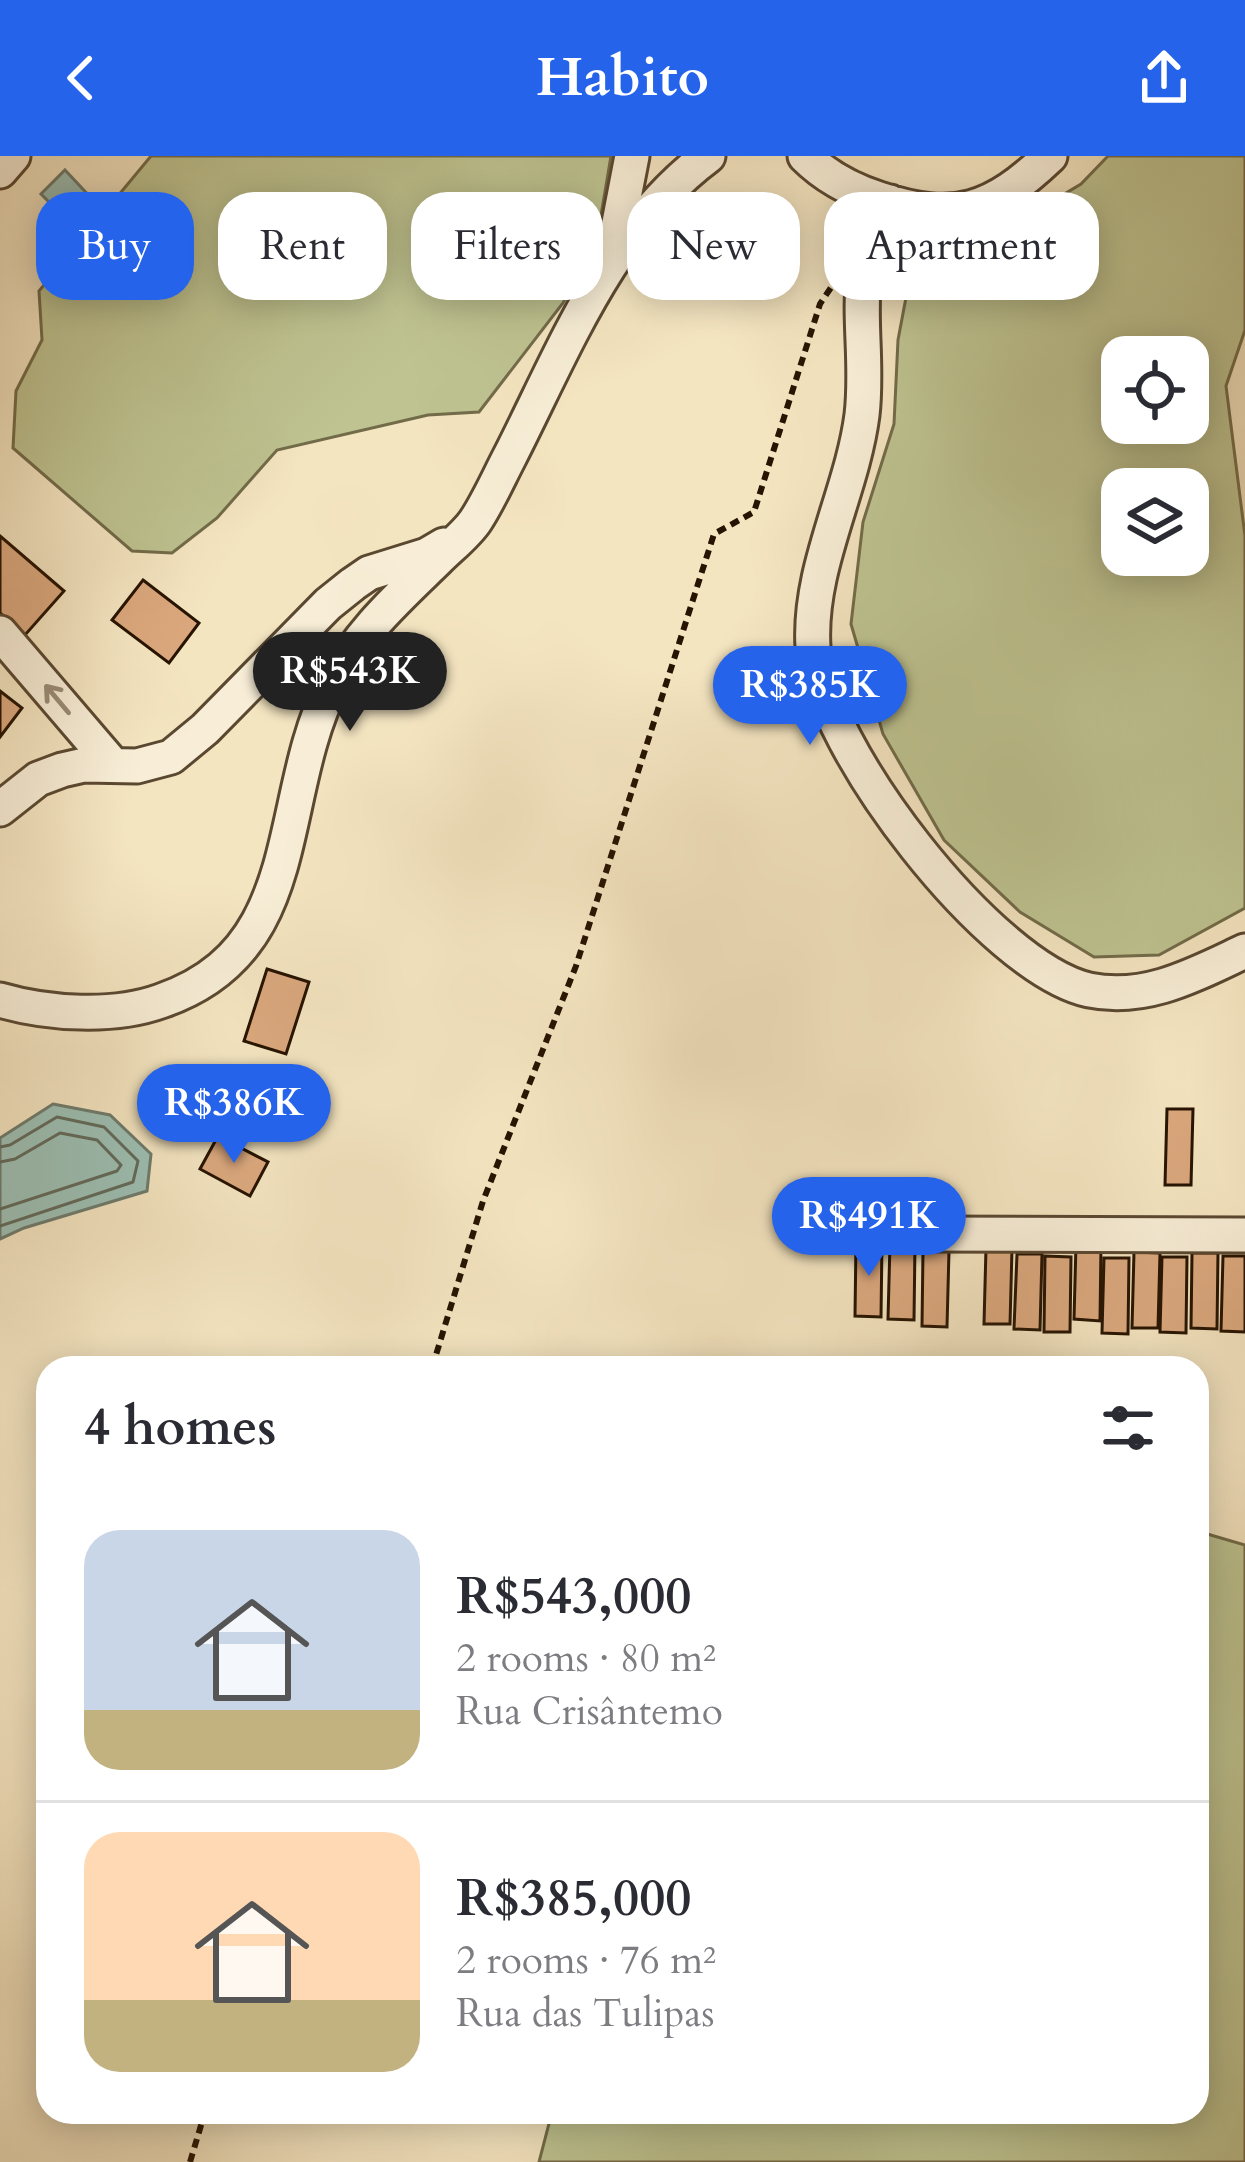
<!DOCTYPE html>
<html lang="en">
<head>
<meta charset="utf-8">
<style>
	:root { --surface:#fff; --page:#f2f2f3; --text:#2b2b33; --muted:#7c7c81; --line:#e1e1e2; --accent:#2563eb }
	body { margin:0; font-family:Cardo,serif; background:var(--page); color:var(--text); height:100vh; display:flex; flex-direction:column; font-size:45px; white-space:nowrap }
	* { box-sizing:border-box; margin:0 }
	p { font-size:39px; color:var(--muted) }
	.icon { flex:none; width:66px; height:66px; fill:none; stroke:currentColor; stroke-width:2; stroke-linecap:round; stroke-linejoin:round }
	.map { position:relative; flex:1; overflow:hidden }
	.sheet { position:absolute; left:36px; top:1200px; width:1173px; height:768px; display:flex; flex-direction:column; background:var(--surface); border-radius:36px; box-shadow:0 6px 30px #0003 }
	.sheet>* { flex:none }
	.top-card { position:absolute; left:36px; top:36px; width:1173px; height:108px; display:flex; gap:24px }
	.tools { position:absolute; left:1101px; top:180px; display:grid; gap:24px }
	.tools a { display:grid; place-items:center; width:108px; height:108px; border-radius:24px; background:var(--surface); box-shadow:0 6px 30px #0003; font-size:60px }
	.price { position:absolute; translate:-50% -102px; padding:0 27px; border-radius:42px; background:var(--accent); color:#fff; font-size:39px; line-height:78px; filter:drop-shadow(0 3px 6px #0008) }
	.price::after { content:''; position:absolute; left:50%; top:72px; width:36px; height:27px; margin-left:-18px; background:inherit; clip-path:polygon(0 0,100% 0,50% 100%) }
	.price.active { background:#222; color:#fff }
	ul { padding:0; list-style:none }
	li { display:flex; align-items:center; gap:36px; height:300px; padding:0 48px }
	li+li { border-top:3px solid var(--line) }
	li span { display:grid; place-items:center; flex:none; width:336px; height:240px; border-radius:36px; color:#555 }
	li>.icon { margin-inline-start:auto }
	span .icon { width:144px; height:144px; fill:#fffc; stroke-width:1 }
	li b { font-size:51px }
	h2 { display:flex; justify-content:space-between; align-items:center; height:144px; padding:0 48px; font-size:51px }
	.chip { padding:0 42px; border-radius:36px; background:var(--surface); box-shadow:0 6px 30px #0003; font-size:42px; line-height:108px }
	.chip.active { background:var(--accent); color:#fff }
	header { display:flex; justify-content:space-between; align-items:center; height:156px; padding:0 48px; background:var(--accent); color:#fff; font-size:54px; font-weight:700 }
	.map>svg:first-child { display:block }
</style>
</head>
<body>
<header><svg class="icon" aria-label="back" viewBox="0 0 24 24"><path d="M15 5l-7 7 7 7"/></svg>Habito<svg class="icon" aria-label="share" viewBox="0 0 24 24"><path d="M12 15V3M7 8l5-5 5 5M5 13v7h14v-7"/></svg></header>
<div class="map">
<svg width="1245" height="2006" viewBox="0 0 1245 2006">
	<rect width="100%" height="100%" fill="#f4e5c1"/>
	<filter id="stains"><feTurbulence type="fractalNoise" baseFrequency=".00167" numOctaves="4"/><feColorMatrix values="0 0 0 0 .2 0 0 0 0 .09 0 0 0 0 .02 0 0 0 .5 -.17"/></filter>
	<radialGradient id="worn" r=".72"><stop offset=".6" stop-color="#630" stop-opacity="0"/><stop offset="1" stop-color="#630" stop-opacity=".3"/></radialGradient>
	<path fill="#bec391" stroke="#726b49" stroke-width="3" fill-rule="evenodd" d="M 151,0 L 611,0 L 597,83 L 563,147 L 479,256 L 428,259 L 277,294 L 217,362 L 172,397 L 132,395 L 13,292 L 16,235 L 42,184 L 39,135 Z
		M 1108,0 L 1245,0 L 1245,174 L 1226,230 L 1245,380 L 1245,752 L 1159,799 L 1094,801 L 1020,756 L 944,684 L 883,578 L 851,468 L 863,366 L 894,268 L 898,184 L 908,131 L 949,88 L 1014,68 L 1081,28 ZM 1188,201 L 1188,267 L 1122,267 L 1122,201 ZM 1188,333 L 1188,399 L 1122,399 L 1122,333 Z
		M 1197,1375 L 1245,1389 L 1245,2006 L 539,2006 L 552,1956 L 1197,1956 Z"/>
	<path fill="#9cbfb4" stroke="#6d7a6c" stroke-width="3" d="M 65,14 L 94,45 L 71,68 L 41,38 Z
		M 53,948 L 110,959 L 151,998 L 147,1035 L 24,1072 L 0,1083 L 0,982 Z"/>
	<g fill="none" stroke-linecap="round" stroke-linejoin="round">
		<path stroke="#61695a" stroke-width="3" d="M 0,991 L 10,989 L 57,961 L 104,971 L 138,1005 L 133,1026 L 0,1070
			M 0,1006 L 15,1003 L 60,977 L 97,984 L 121,1009 L 117,1015 L 0,1053"/>
	</g>
	<path fill="#dba87e" stroke="#261301" stroke-width="3" d="M 0,380 L 64,435 L 25,479 L 0,457 Z
		M 143,424 L 199,467 L 169,507 L 112,464 Z
		M 0,535 L 22,552 L 0,581 Z
		M 267,813 L 309,826 L 286,898 L 244,885 Z
		M 1167,953 L 1193,953 L 1191,1029 L 1165,1029 Z
		M 218,980 L 268,1006 L 250,1040 L 200,1013 Z
		M 856,1085 L 882,1085 L 881,1161 L 855,1160 Z
		M 890,1087 L 915,1088 L 914,1164 L 888,1163 Z
		M 1076,1088 L 1101,1089 L 1100,1165 L 1074,1163 Z
		M 986,1092 L 1012,1093 L 1010,1168 L 984,1168 Z
		M 923,1095 L 949,1095 L 947,1171 L 922,1170 Z
		M 1134,1096 L 1160,1097 L 1158,1172 L 1132,1172 Z
		M 1192,1097 L 1218,1097 L 1217,1173 L 1191,1172 Z
		M 1017,1098 L 1042,1098 L 1040,1174 L 1014,1173 Z
		M 1045,1100 L 1071,1101 L 1070,1176 L 1044,1176 Z
		M 1223,1100 L 1245,1100 L 1245,1176 L 1221,1175 Z
		M 1162,1101 L 1187,1101 L 1186,1177 L 1160,1176 Z
		M 1104,1102 L 1129,1102 L 1128,1178 L 1102,1177 Z"/>
	<g fill="none" stroke-linecap="round" stroke-linejoin="round">
		<defs>
			<path id="minor" d="M 805,0 C 825,20 851,34 879,43 C 955,68 992,55 1050,0
				M 0,15 L 13,0
				M 890,46 C 844,117 871,183 862,259 C 852,336 808,412 813,491 C 819,589 990,812 1089,834 C 1146,846 1196,818 1245,795
				M 613,98 L 632,0
				M 0,477 L 113,609
				M 0,653 L 38,623 L 62,614 L 84,609 L 137,610 L 171,601 L 205,573 L 328,448 L 353,428 L 369,417 L 427,399 L 444,389
				M 0,844 C 48,858 114,862 161,845 C 310,794 273,643 333,527 C 358,477 399,441 438,403 C 450,391 467,378 476,364 C 489,344 499,321 510,300 C 564,194 610,73 708,0
				M 916,1078 L 1245,1079"/>
		</defs>
		<use href="#minor" stroke="#5a4831" stroke-width="39"/>
		<path stroke="#261301" stroke-width="6" stroke-dasharray="9 6" stroke-linecap="butt" d="M 432,1212 L 483,1045 L 576,810 L 714,378 L 754,356 L 820,148 L 832,130
			M 190,2006 L 205,1956"/>
		<use href="#minor" stroke="#f8eed7" stroke-width="33"/>
	</g>
	<defs><path id="oneway-shaft" d="M-6 0H5M1.5-3L5.5 0L1.5 3" fill="none" stroke-width="1.6" stroke-linecap="round" stroke-linejoin="round" transform="scale(3)"/></defs>
	<use stroke="#9a8b77" href="#oneway-shaft" transform="translate(57 543) rotate(-130)"/>
	<rect width="100%" height="100%" filter="url(#stains)"/>
	<rect width="100%" height="100%" fill="url(#worn)"/>
</svg>
<div class="tools">
<a><svg class="icon" aria-label="locate" viewBox="0 0 24 24"><circle cx="12" cy="12" r="6"/><path d="M12 2v4M12 18v4M2 12h4M18 12h4"/></svg></a>
<a><svg class="icon" aria-label="layers" viewBox="0 0 24 24"><path d="M12 4l9 5-9 5-9-5zM3 14l9 5 9-5"/></svg></a>
</div>
<b class="price active" style="left:350px;top:578px">R$543K</b>
<b class="price" style="left:810px;top:592px">R$385K</b>
<b class="price" style="left:234px;top:1010px">R$386K</b>
<b class="price" style="left:869px;top:1123px">R$491K</b>
<div class="top-card">
<a class="chip active">Buy</a>
<a class="chip">Rent</a>
<a class="chip">Filters</a>
<a class="chip">New</a>
<a class="chip">Apartment</a>
</div>
<section class="sheet">
<h2>4 homes<svg class="icon" aria-label="filters" viewBox="0 0 24 24"><path d="M4 7h16M4 17h16"/><circle cx="9" cy="7" r="2"/><circle cx="15" cy="17" r="2"/></svg></h2>
<ul>
<li><span style="background:linear-gradient(#c9d6e8 75%,#c2b280 0)"><svg class="icon" aria-label="home" viewBox="0 0 24 24"><path d="M3 11l9-7 9 7M6 9v11h12V9"/></svg></span><div><b>R$543,000</b><p>2 rooms · 80 m²</p><p>Rua Crisântemo</p></div></li>
<li><span style="background:linear-gradient(#ffd9b3 70%,#c2b280 0)"><svg class="icon" aria-label="home" viewBox="0 0 24 24"><path d="M3 11l9-7 9 7M6 9v11h12V9"/></svg></span><div><b>R$385,000</b><p>2 rooms · 76 m²</p><p>Rua das Tulipas</p></div></li>
</ul>
</section>
</div>
</body>
</html>
